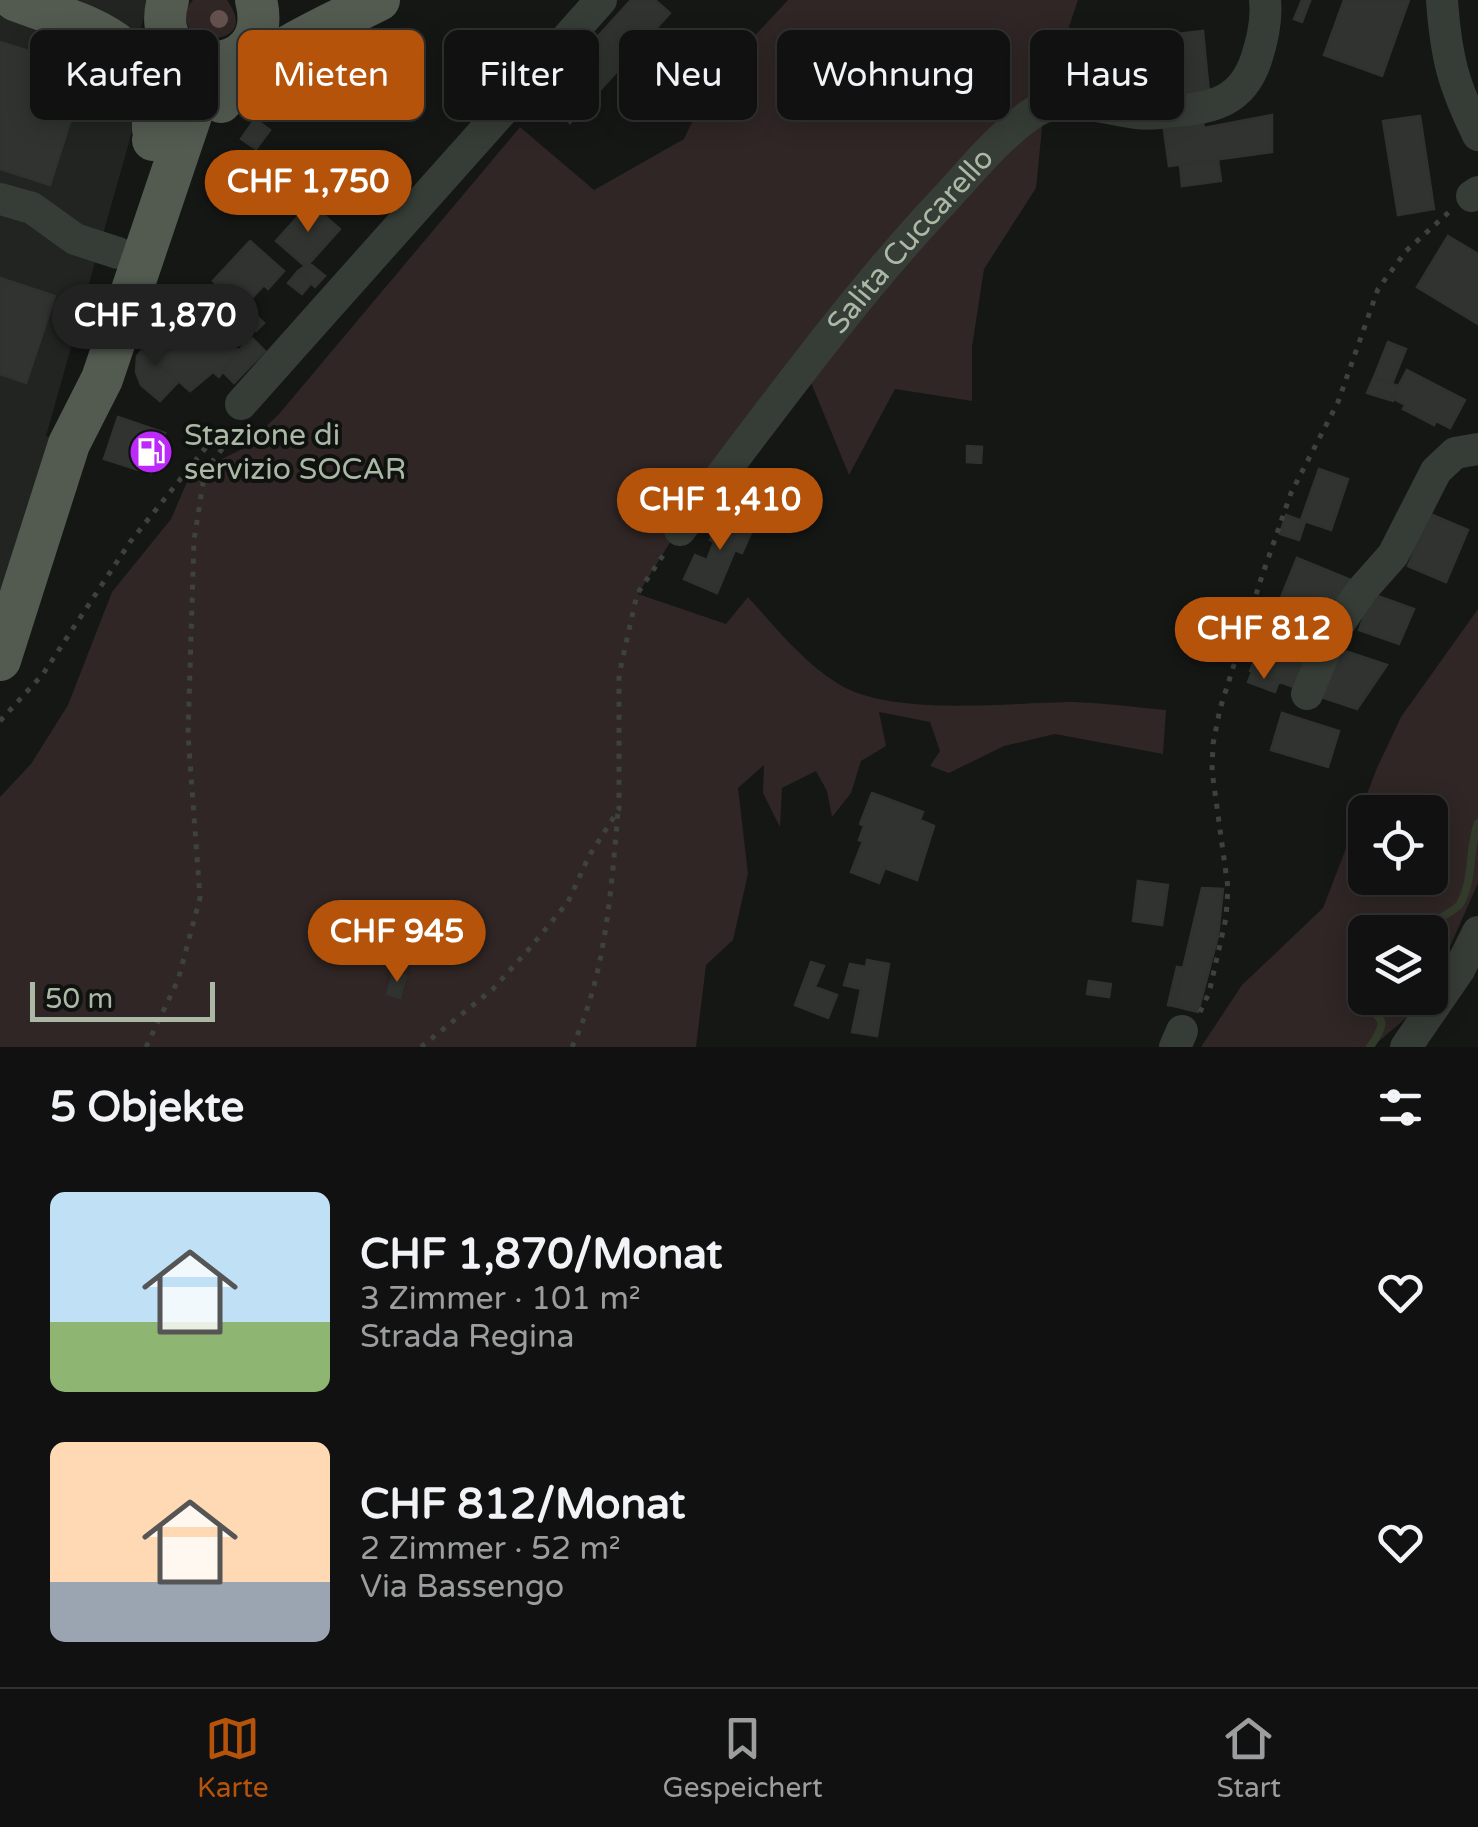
<!DOCTYPE html>
<html lang="de">
<head>
<meta charset="utf-8">
<style>
	:root { --surface:#101110; --page:#191a19; --text:#f1f3f6; --muted:#9c9d9f; --line:#303130; --accent:#b45309 }
	body { margin:0; font-family:"Varela Round",sans-serif; background:var(--page); color:var(--text); height:100vh; display:flex; flex-direction:column; font-size:38px; white-space:nowrap }
	* { box-sizing:border-box; margin:0 }
	p { font-size:32px; color:var(--muted) }
	.icon { flex:none; width:55px; height:55px; fill:none; stroke:currentColor; stroke-width:2; stroke-linecap:round; stroke-linejoin:round }
	.map { position:relative; height:1047px; overflow:hidden }
	.panel { display:flex; flex-direction:column; background:var(--surface); flex:1 }
	.panel>* { flex:none }
	.banner { position:absolute; left:30px; top:30px; width:1420px; height:90px; display:flex; gap:20px }
	.fabs { position:absolute; left:1348px; top:795px; display:grid; gap:20px }
	.fabs a { display:grid; place-items:center; width:100px; height:100px; border-radius:15px; background:var(--surface); box-shadow:0 5px 25px #0003,0 0 0 2px var(--line); font-size:50px }
	.scale { position:absolute; left:30px; bottom:25px; width:185px; box-sizing:border-box; padding-left:10px; border:5px solid #abb8a6; border-top:0; font-size:28px; line-height:35px; white-space:nowrap; color:#abb8a6; -webkit-text-stroke:8px #101210; paint-order:stroke }
	.price { position:absolute; translate:-50% -85px; padding:0 22px; border-radius:35px; background:var(--accent); color:#fff; font-size:32px; line-height:65px; filter:drop-shadow(0 2px 5px #0008) }
	.price::after { content:''; position:absolute; left:50%; top:60px; width:30px; height:22px; margin-left:-15px; background:inherit; clip-path:polygon(0 0,100% 0,50% 100%) }
	.price.current { background:#222; color:#fff }
	ul { padding:0; list-style:none }
	li { display:flex; align-items:center; gap:30px; height:250px; padding:0 50px }
	li span { display:grid; place-items:center; flex:none; width:280px; height:200px; border-radius:15px; color:#555 }
	li>.icon { margin-inline-start:auto }
	span .icon { width:120px; height:120px; fill:#fffc; stroke-width:1 }
	li b { font-size:42px }
	h2 { display:flex; justify-content:space-between; align-items:center; height:120px; padding:0 50px; font-size:42px }
	.tag { padding:0 35px; border-radius:15px; background:var(--surface); box-shadow:0 5px 25px #0003,0 0 0 2px var(--line); font-size:35px; line-height:90px }
	.tag.current { background:var(--accent); color:#fff }
	.tab-bar { display:flex; justify-content:space-around; align-items:center; height:140px; border-top:2px solid var(--line); background:var(--surface); font-size:28px; color:var(--muted) }
	.tab-bar a { display:grid; justify-items:center; gap:5px }
	.tab-bar .current { color:var(--accent) }
	.map>svg:first-child { display:block }
</style>
</head>
<body>
<div class="map">
<svg width="1478" height="1047" viewBox="0 0 1478 1047">
	<rect width="100%" height="100%" fill="#151715"/>
	<path fill="#212421" d="M 0,0 L 150,0 L 125,73 L 133,128 L 46,436 L 69,444 L 0,660 Z"/>
	<path fill="#2f2625" fill-rule="evenodd" d="M 193,0 L 227,0 C 250,32 225,42 195,38 C 186,25 181,13 193,0 Z
		M 788,0 L 1078,0 L 1045,98 L 1036,188 L 984,269 L 972,347 L 972,401 L 895,389 L 849,475 L 805,368 L 699,496 L 638,594 L 726,624 L 748,597 C 775,627 802,661 837,683 C 891,718 1010,702 1073,702 C 1104,703 1135,707 1166,710 L 1163,754 L 1055,734 L 1004,746 L 949,773 L 930,766 L 940,751 L 930,722 L 879,712 L 886,746 L 861,761 L 851,793 L 832,817 L 827,791 L 816,771 L 782,788 L 780,827 L 763,793 L 764,765 L 738,788 L 748,874 L 733,940 L 706,965 L 696,1047 L 0,1047 L 0,797 L 31,764 L 68,705 L 112,592 L 171,519 L 190,475 L 244,448 L 279,414 L 520,127 L 594,190 L 684,139 L 711,83 Z
		M 1478,609 L 1478,883 L 1430,992 L 1430,932 L 1365,932 L 1365,998 L 1428,998 L 1426,1001 L 1372,1047 L 1201,1047 L 1242,985 L 1323,908 L 1377,768 L 1401,717 ZM 1365,812 L 1430,812 L 1430,878 L 1365,878 Z"/>
	<g fill="none" stroke-linecap="round" stroke-linejoin="round">
		<path stroke="#333b2a" stroke-width="8" d="M 1420,932 C 1431,921 1455,912 1460,904 C 1475,877 1468,847 1478,823
			M 1365,987 L 1362,999 C 1380,1021 1391,1017 1370,1047"/>
	</g>
	<path fill="#303330" stroke="#2f332f" stroke-width="2.5" d="M 631,0 L 655,0 L 670,13 L 570,123 L 542,98 Z
		M 1302,0 L 1310,1 L 1302,22 L 1294,19 Z
		M 1344,0 L 1409,0 L 1382,76 L 1324,55 Z
		M 1203,31 L 1210,103 L 1166,107 L 1163,77 L 1142,79 L 1138,41 L 1159,39 L 1159,36 Z
		M 0,42 L 87,69 L 50,185 L 0,169 Z
		M 1201,111 L 1204,128 L 1272,115 L 1272,152 L 1169,166 L 1162,116 Z
		M 1420,116 L 1434,209 L 1398,215 L 1383,121 Z
		M 255,119 L 270,130 L 256,149 L 241,139 Z
		M 1218,160 L 1221,181 L 1182,186 L 1180,165 Z
		M 310,203 L 340,229 L 306,267 L 276,241 Z
		M 1448,236 L 1478,254 L 1478,324 L 1417,287 Z
		M 250,241 L 284,271 L 268,289 L 264,285 L 243,308 L 213,281 Z
		M 309,263 L 325,276 L 315,287 L 298,271 Z
		M 298,271 L 311,283 L 302,294 L 288,283 Z
		M 0,278 L 55,296 L 26,383 L 0,374 Z
		M 248,308 L 264,323 L 256,331 L 240,317 Z
		M 206,321 L 238,350 L 219,377 L 213,372 L 190,391 L 158,363 L 182,337 L 187,342 Z
		M 155,335 L 171,349 L 158,363 L 179,381 L 160,401 L 141,385 L 136,372 L 137,356 Z
		M 250,336 L 265,351 L 234,383 L 223,372 Z
		M 1388,342 L 1406,349 L 1392,384 L 1374,377 Z
		M 1407,370 L 1465,400 L 1450,428 L 1436,421 L 1434,425 L 1403,409 L 1405,405 L 1392,398 Z
		M 1374,377 L 1398,386 L 1393,401 L 1367,393 Z
		M 118,417 L 165,433 L 151,474 L 104,459 Z
		M 967,446 L 982,447 L 981,463 L 967,462 Z
		M 1319,469 L 1348,479 L 1331,530 L 1301,520 Z
		M 721,513 L 754,526 L 742,553 L 735,550 L 717,593 L 684,579 L 695,555 L 707,560 L 714,542 L 710,540 Z
		M 1430,514 L 1468,530 L 1446,582 L 1408,566 Z
		M 1286,515 L 1305,522 L 1299,540 L 1280,534 Z
		M 1297,558 L 1351,580 L 1337,620 L 1280,600 Z
		M 1372,594 L 1414,609 L 1399,644 L 1359,630 Z
		M 1264,633 L 1310,650 L 1296,688 L 1250,671 Z
		M 1336,648 L 1387,665 L 1357,709 L 1318,696 Z
		M 1252,672 L 1279,681 L 1275,692 L 1248,682 Z
		M 1282,713 L 1339,731 L 1328,767 L 1271,750 Z
		M 872,793 L 923,812 L 920,820 L 934,826 L 917,880 L 885,868 L 879,883 L 851,872 L 863,841 L 859,840 L 864,826 L 860,824 Z
		M 1138,881 L 1168,885 L 1162,925 L 1133,921 Z
		M 1202,888 L 1223,889 L 1218,936 L 1198,1012 L 1174,1006 Z
		M 867,960 L 889,964 L 877,1036 L 852,1032 L 861,989 L 844,985 L 850,964 L 866,967 Z
		M 811,962 L 824,966 L 815,987 L 837,995 L 828,1018 L 795,1005 Z
		M 1177,967 L 1183,968 L 1174,1006 L 1168,1005 Z
		M 393,973 L 406,976 L 400,998 L 387,994 Z
		M 1089,981 L 1111,984 L 1109,997 L 1087,994 Z"/>
	<g fill="none" stroke-linecap="round" stroke-linejoin="round">
		<path stroke="#3d433c" stroke-width="5" stroke-dasharray="5 8" stroke-linecap="butt" d="M 0,721 L 43,674 L 130,542 L 223,426
			M 1200,1012 L 1209,993 L 1226,918 L 1228,888 L 1212,771 L 1213,744 L 1220,709 L 1261,579 L 1291,493 L 1338,402 L 1378,289 L 1406,251 L 1449,212
			M 146,1047 L 178,980 L 200,898 L 188,734 L 194,540 L 205,471 L 235,432
			M 421,1047 L 493,989 L 529,949 L 568,902 L 589,856 L 619,809 L 619,675 L 637,594 L 666,551
			M 572,1047 C 606,975 611,890 618,812"/>
		<g stroke="#363c36" stroke-width="32">
			<path d="M 1442,0 C 1446,57 1453,84 1478,135"/>
			<path d="M 1472,196 L 1478,192"/>
			<path d="M 0,199 L 32,208 L 75,239 L 118,253"/>
			<path d="M 241,404 L 601,0"/>
			<path id="s1" d="M 680,530 C 766,418 849,301 946,198 C 973,169 999,136 1033,113 C 1061,93 1105,109 1136,113 C 1149,115 1162,113 1174,111 C 1214,108 1242,101 1256,60 C 1262,42 1267,19 1265,0"/>
			<path d="M 1307,694 L 1332,634 L 1362,590 L 1393,555 L 1436,471 L 1455,453 L 1478,449"/>
			<path d="M 1175,1047 L 1182,1031"/>
			<path d="M 1406,1047 L 1459,970 L 1478,932"/>
		</g>
		<path stroke="#535b51" stroke-width="42" d="M 15,0 C 86,27 155,37 153,129
			M 168,0 C 144,81 278,85 256,0
			M 221,102 C 259,53 324,28 379,0
			M 153,140 L 175,67 L 175,46
			M 0,660 L 69,444 L 102,379 L 200,89 L 210,73 L 231,60"/>
	</g>
	<circle fill="#64514e" cx="219" cy="19" r="9"/>
	<defs>
		<symbol id="fuel-disc" viewBox="-11 -11 22 22"><circle r="9.5" fill="#bc29fa" stroke="#101210"/><path d="M-5.5-6h7V0h2V4h1.3V-2.5L3-4.5l.8-.8L6-3V5H2.5V1h-1V6h-7ZM-4.2-4.7v3.2H.2V-4.7Z" fill="#fff"/></symbol>
	</defs>
	<g fill-rule="evenodd">
		<use href="#fuel-disc" x="126" y="427" width="50" height="50"/>
	</g>
	<g text-anchor="middle" stroke-width="8" stroke-linejoin="round" paint-order="stroke">
		<g font-size="30" fill="#abb8a6" stroke="#101210">
			<text dy="10" stroke="none"><textPath href="#s1" startOffset="370">Salita Cuccarello</textPath></text>
		</g>
		<g font-size="30" fill="#abb8a6" stroke="#101210" text-anchor="start">
			<text x="184" y="445">Stazione di<tspan x="184" dy="34">servizio SOCAR</tspan></text>
		</g>
	</g>
</svg>
<div class="fabs">
<a><svg class="icon" aria-label="locate" viewBox="0 0 24 24"><circle cx="12" cy="12" r="6"/><path d="M12 2v4M12 18v4M2 12h4M18 12h4"/></svg></a>
<a><svg class="icon" aria-label="layers" viewBox="0 0 24 24"><path d="M12 4l9 5-9 5-9-5zM3 14l9 5 9-5"/></svg></a>
</div>
<div class="scale">50 m</div>
<b class="price" style="left:308px;top:235px">CHF 1,750</b>
<b class="price current" style="left:155px;top:369px">CHF 1,870</b>
<b class="price" style="left:720px;top:553px">CHF 1,410</b>
<b class="price" style="left:1264px;top:682px">CHF 812</b>
<b class="price" style="left:397px;top:985px">CHF 945</b>
<div class="banner">
<a class="tag">Kaufen</a>
<a class="tag current">Mieten</a>
<a class="tag">Filter</a>
<a class="tag">Neu</a>
<a class="tag">Wohnung</a>
<a class="tag">Haus</a>
</div>
</div>
<section class="panel">
<h2>5 Objekte<svg class="icon" aria-label="filters" viewBox="0 0 24 24"><path d="M4 7h16M4 17h16"/><circle cx="9" cy="7" r="2"/><circle cx="15" cy="17" r="2"/></svg></h2>
<ul>
<li><span style="background:linear-gradient(#bfe0f5 65%,#8fb573 0)"><svg class="icon" aria-label="home" viewBox="0 0 24 24"><path d="M3 11l9-7 9 7M6 9v11h12V9"/></svg></span><div><b>CHF 1,870/Monat</b><p>3 Zimmer · 101 m²</p><p>Strada Regina</p></div><svg class="icon" aria-label="heart" viewBox="0 0 24 24"><path d="M12 20l-8-8c-3-5 5-10 8-4 3-6 11-1 8 4z"/></svg></li>
<li><span style="background:linear-gradient(#ffd9b3 70%,#9aa5b1 0)"><svg class="icon" aria-label="home" viewBox="0 0 24 24"><path d="M3 11l9-7 9 7M6 9v11h12V9"/></svg></span><div><b>CHF 812/Monat</b><p>2 Zimmer · 52 m²</p><p>Via Bassengo</p></div><svg class="icon" aria-label="heart" viewBox="0 0 24 24"><path d="M12 20l-8-8c-3-5 5-10 8-4 3-6 11-1 8 4z"/></svg></li>
</ul>
</section>
<nav class="tab-bar">
<a class="current"><svg class="icon" aria-label="map" viewBox="0 0 24 24"><path d="M3 6l6-2 6 2 6-2v14l-6 2-6-2-6 2zM9 4v14M15 6v14"/></svg>Karte</a>
<a><svg class="icon" aria-label="saved" viewBox="0 0 24 24"><path d="M7 4h10v16l-5-4-5 4z"/></svg>Gespeichert</a>
<a><svg class="icon" aria-label="home" viewBox="0 0 24 24"><path d="M3 11l9-7 9 7M6 9v11h12V9"/></svg>Start</a>
</nav>
</body>
</html>
